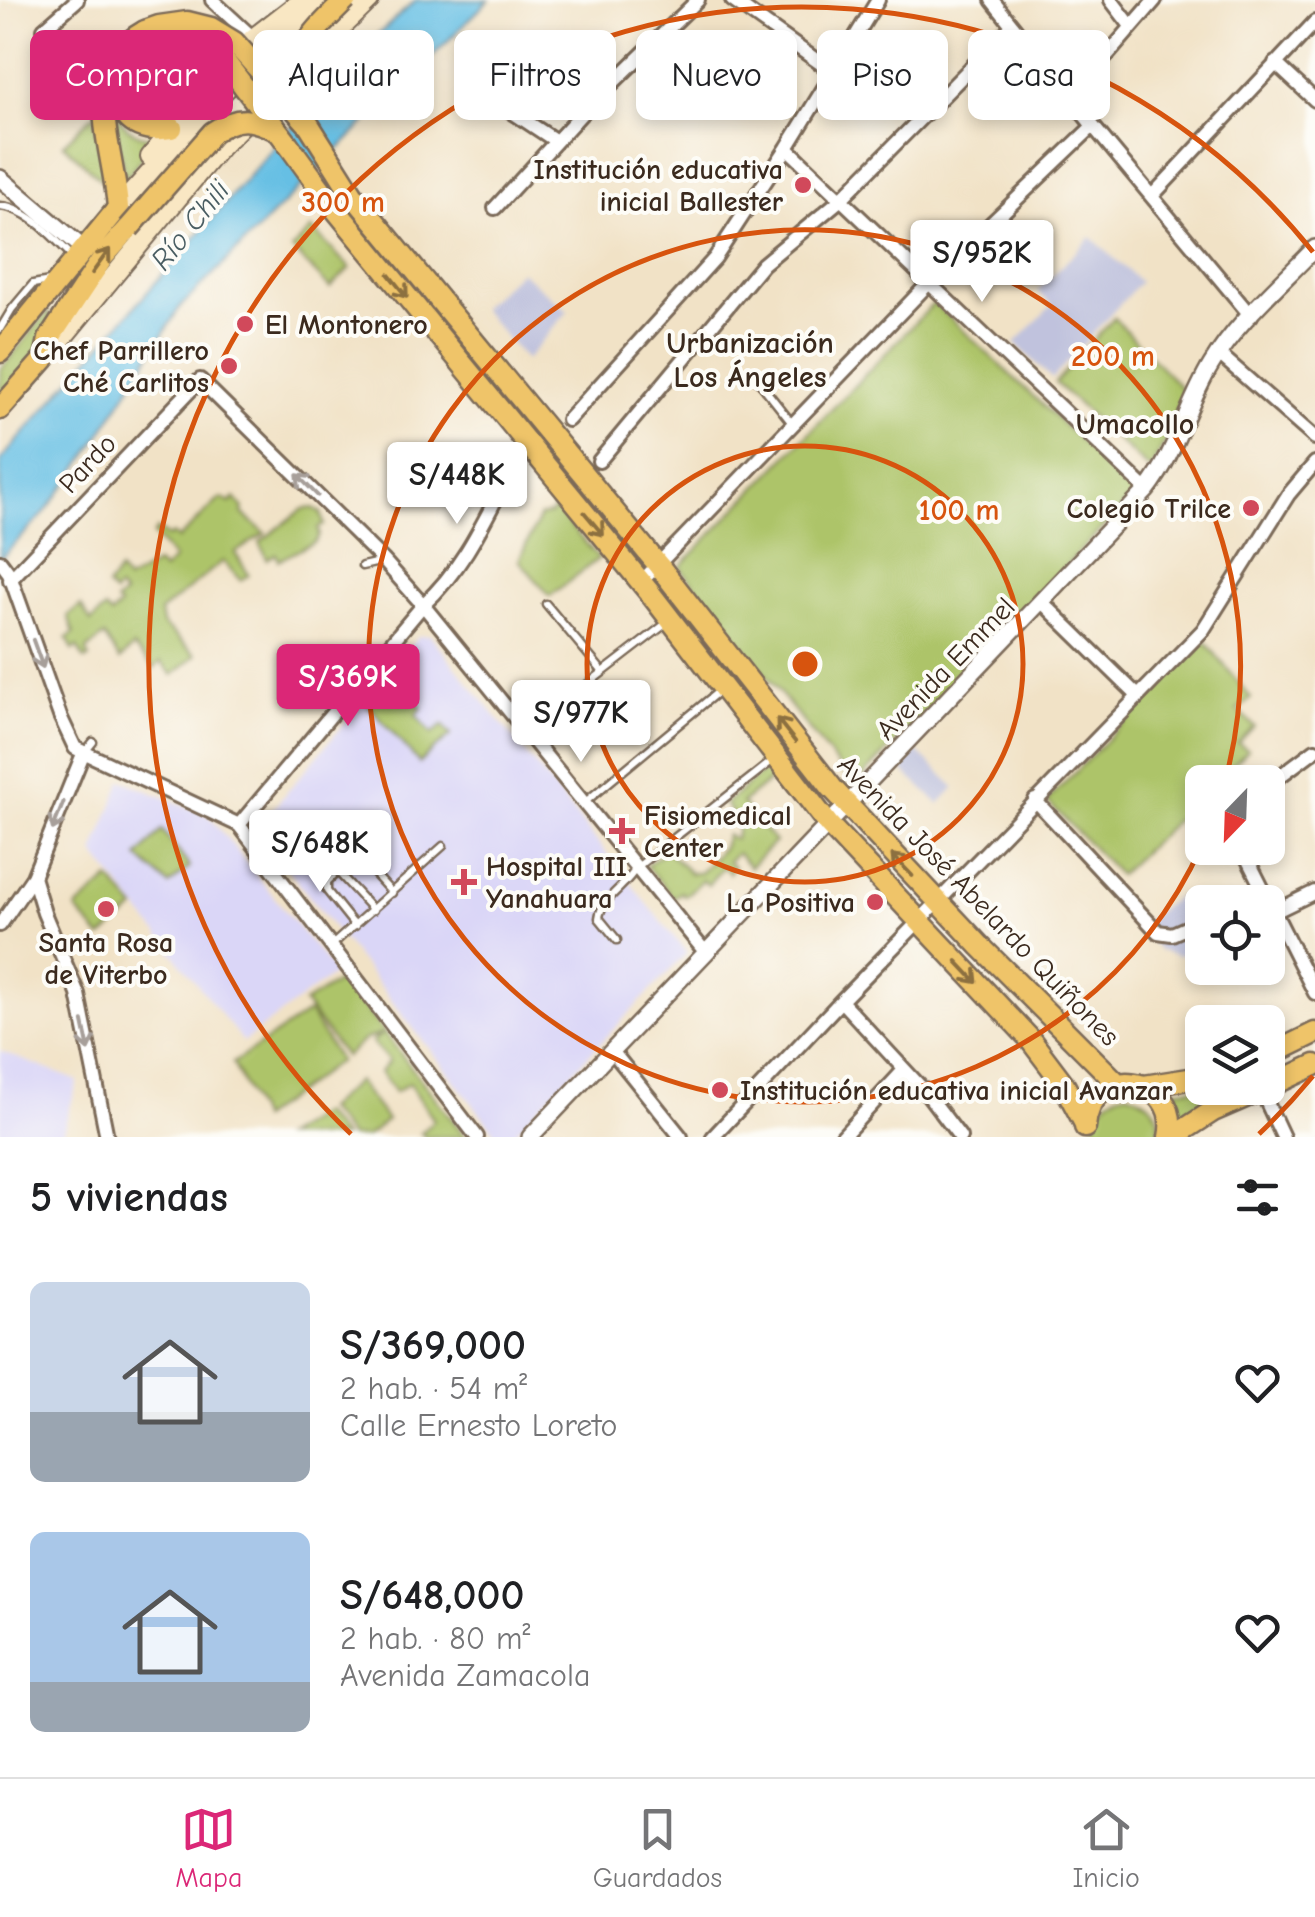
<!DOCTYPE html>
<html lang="es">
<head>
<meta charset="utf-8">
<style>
	:root { --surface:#fff; --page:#f2f2f2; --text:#202124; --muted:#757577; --line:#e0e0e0; --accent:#db2777 }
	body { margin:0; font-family:"Comic Neue",sans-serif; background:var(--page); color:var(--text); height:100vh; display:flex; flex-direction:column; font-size:38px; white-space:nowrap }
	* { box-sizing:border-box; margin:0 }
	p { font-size:32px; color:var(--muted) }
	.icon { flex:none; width:55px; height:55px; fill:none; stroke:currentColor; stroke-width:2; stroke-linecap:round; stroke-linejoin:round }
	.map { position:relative; height:1137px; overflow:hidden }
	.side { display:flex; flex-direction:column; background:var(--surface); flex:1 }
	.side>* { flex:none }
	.guide { position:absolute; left:30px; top:30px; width:1255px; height:90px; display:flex; gap:20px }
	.needle { width:65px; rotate:203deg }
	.tools { position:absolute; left:1185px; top:765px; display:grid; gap:20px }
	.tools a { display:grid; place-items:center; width:100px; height:100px; border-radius:15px; background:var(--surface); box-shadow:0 5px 15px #0003; font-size:50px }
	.price { position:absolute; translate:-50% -85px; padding:0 22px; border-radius:10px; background:#fff; color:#222; font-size:32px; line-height:65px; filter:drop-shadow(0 2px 5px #0008) }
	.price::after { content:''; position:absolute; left:50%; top:60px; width:30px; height:22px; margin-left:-15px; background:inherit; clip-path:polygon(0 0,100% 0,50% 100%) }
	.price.selected { background:var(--accent); color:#fff }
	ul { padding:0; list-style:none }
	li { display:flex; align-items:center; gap:30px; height:250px; padding:0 30px }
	li span { display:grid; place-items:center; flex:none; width:280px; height:200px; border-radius:15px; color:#555 }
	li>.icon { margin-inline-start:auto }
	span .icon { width:120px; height:120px; fill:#fffc; stroke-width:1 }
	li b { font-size:42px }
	h2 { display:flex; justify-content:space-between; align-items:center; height:120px; padding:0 30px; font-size:42px }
	.pill { padding:0 35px; border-radius:15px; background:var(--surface); box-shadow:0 5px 15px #0003; font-size:35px; line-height:90px }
	.pill.selected { background:var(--accent); color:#fff }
	.dock { display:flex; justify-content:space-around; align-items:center; height:140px; border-top:2px solid var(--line); background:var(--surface); font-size:28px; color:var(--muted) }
	.dock a { display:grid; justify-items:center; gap:5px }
	.dock .selected { color:var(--accent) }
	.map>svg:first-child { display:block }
</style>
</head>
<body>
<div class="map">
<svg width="1315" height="1137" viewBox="0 0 1315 1137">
	<rect width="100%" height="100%" fill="#fdfcf7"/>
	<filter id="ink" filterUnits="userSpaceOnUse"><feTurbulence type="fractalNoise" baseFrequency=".01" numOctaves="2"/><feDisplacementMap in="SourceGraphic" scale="20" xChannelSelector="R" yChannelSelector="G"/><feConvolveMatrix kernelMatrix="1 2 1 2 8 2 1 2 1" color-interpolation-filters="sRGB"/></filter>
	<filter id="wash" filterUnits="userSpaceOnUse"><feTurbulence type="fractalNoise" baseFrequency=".0048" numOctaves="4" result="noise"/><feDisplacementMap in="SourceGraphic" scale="40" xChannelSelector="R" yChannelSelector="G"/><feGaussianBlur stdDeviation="2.25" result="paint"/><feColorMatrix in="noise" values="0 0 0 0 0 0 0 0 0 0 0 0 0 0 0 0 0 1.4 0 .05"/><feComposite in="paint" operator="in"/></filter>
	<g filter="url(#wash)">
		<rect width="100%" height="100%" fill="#f1e2c6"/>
		<path fill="#dad6f7" d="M 430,635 L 687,953 L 510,1137 L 499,1137 L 256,829 L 418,636 Z
			M 122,780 L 209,816 L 335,973 L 243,1042 L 94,853 Z
			M 0,1051 L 78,1081 L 61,1137 L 0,1137 Z"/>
		<path fill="#c0c2dd" d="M 1091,237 L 1140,282 L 1052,379 L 1015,343 L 1052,305 L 1037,291 Z
			M 521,271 L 568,311 L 526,360 L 480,308 Z
			M 917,751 L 955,787 L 939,804 L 901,769 Z
			M 1179,895 L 1197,932 L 1202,930 L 1202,948 L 1177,956 L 1159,950 L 1137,928 Z"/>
		<path fill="#adc469" stroke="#747744" stroke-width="2.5" d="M 189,47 L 217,64 L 169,120 L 138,121 C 119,82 125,86 149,53 Z
			M 111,101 C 121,125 130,136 156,138 L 125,180 Z
			M 94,114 L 108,186 L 63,144 Z
			M 312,229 L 350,268 L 330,288 L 292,249 Z
			M 934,303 L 1136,493 L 854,786 L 680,567 Z
			M 48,312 L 53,318 L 31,365 L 0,399 L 0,370 Z
			M 1114,318 L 1184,391 L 1171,431 L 1150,470 L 1055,383 Z
			M 221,498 L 230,503 L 235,498 L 243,508 L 242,513 L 265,533 L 235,553 L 249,575 L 240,580 L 223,561 L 160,612 L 162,624 L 196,655 L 173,675 L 161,662 L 154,668 L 133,647 L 120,660 L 104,636 L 87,650 L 89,658 L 85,660 L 77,647 L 73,650 L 67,638 L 74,634 L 68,616 L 81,606 L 91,622 L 105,609 L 111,615 L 120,606 L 116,602 L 124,595 L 118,589 L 114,594 L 107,587 L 119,571 L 127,581 L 156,564 L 163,570 L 174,559 L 153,535 L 157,529 L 168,537 L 172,534 L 178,539 Z
			M 314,508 L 321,513 L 324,525 L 318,528 L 319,535 L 315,542 L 279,560 L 276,554 L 267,559 L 260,542 L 303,509 Z
			M 554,508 L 599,558 L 550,596 L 519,560 L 540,516 L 551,514 Z
			M 1204,640 L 1251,698 L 1237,710 L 1254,726 L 1238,743 L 1248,750 L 1215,782 L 1202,782 L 1202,795 L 1119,875 L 1047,801 Z
			M 394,675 L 422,708 L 416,715 L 432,734 L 443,725 L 451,735 L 419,763 L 364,700 Z
			M 767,768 L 774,777 L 742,803 L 775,842 L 750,867 L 737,853 L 728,861 L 734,867 L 729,873 L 723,866 L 708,885 L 702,880 L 685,896 L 681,892 L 674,898 L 646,866 L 666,850 L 690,873 L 700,873 L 723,847 L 727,835 L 735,839 L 738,828 L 734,823 L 734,816 L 725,804 Z
			M 162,830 L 190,867 L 169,885 L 138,857 Z
			M 110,879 L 136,909 L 101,938 L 76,909 Z
			M 342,979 L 466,1137 L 425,1137 L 421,1133 L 434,1120 L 409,1083 L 395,1092 L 380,1072 L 389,1061 L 372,1042 L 382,1034 L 365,1039 L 345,1057 L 304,1003 Z
			M 309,1012 L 339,1061 L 260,1119 L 233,1063 Z
			M 357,1081 L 387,1120 L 366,1137 L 350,1137 L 326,1109 Z
			M 1202,1087 L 1239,1088 L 1208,1101 L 1180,1120 L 1178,1107 L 1169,1090 Z
			M 1128,1092 C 1150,1100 1165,1111 1158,1137 L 1097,1137 C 1091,1114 1104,1095 1128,1092 Z
			M 321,1113 L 343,1137 L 284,1137 Z"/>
		<path fill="#66bfe4" stroke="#507481" stroke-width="2.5" d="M 416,0 L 489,0 L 180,307 L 85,459 L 43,515 L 0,559 L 0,461 L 350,60 Z"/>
	</g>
	<g filter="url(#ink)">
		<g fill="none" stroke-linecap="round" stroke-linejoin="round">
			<defs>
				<path id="service" d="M 0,206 C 28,208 55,239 74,258
					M 0,329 L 12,309 L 33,284 L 50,281
					M 753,374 L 791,422
					M 362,566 L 384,561
					M 546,604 L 602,671
					M 528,730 L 668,622
					M 84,753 L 93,742
					M 584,803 L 719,691
					M 337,871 L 373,910
					M 355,926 L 327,891 L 327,882 L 352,857 L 359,857 L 392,893
					M 617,940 L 599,918 C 601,898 627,886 636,868 L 772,761
					M 332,945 L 443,846"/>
				<path id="minor" d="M 212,0 L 253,38
					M 732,0 L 834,73
					M 992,0 L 1093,126 L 1251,316
					M 1111,0 L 1131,26
					M 657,41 L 708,74
					M 74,56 L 44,29 L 77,0
					M 1275,63 L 1315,100
					M 488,96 L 556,141
					M 1071,97 L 1155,0
					M 787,148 L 1147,490
					M 1152,196 L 1315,22
					M 495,208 L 584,111 L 698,0
					M 1218,353 L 1315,438
					M 568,420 L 715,258 L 787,148 L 878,0
					M 599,461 L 763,264 L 840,200 L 1012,26
					M 0,561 L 9,573 L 60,716 L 75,748 L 239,825 L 477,1137
					M 10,580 L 200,380 L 384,561 L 423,605 L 706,953
					M 641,582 L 928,284 L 1093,126
					M 1042,602 L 1138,696
					M 1268,785 L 1315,750
					M 1035,800 L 1158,932 L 1172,934 L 1188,927
					M 239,825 L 423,605 C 461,570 481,528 504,483 L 513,472
					M 1242,848 L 1315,993
					M 33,877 L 44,913 L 78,994 L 107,1137
					M 1274,912 L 1315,892
					M 0,925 L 33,877 L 83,754
					M 841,1001 L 929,1096 L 960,1137
					M 612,1051 L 681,1137
					M 1261,1090 L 1283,1137
					M 713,1137 L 841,1001 L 1203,630 L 1288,495 L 1315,463
					M 842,1137 L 904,1070"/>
				<path id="tertiary" d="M 0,178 L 84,249
					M 530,1137 L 1147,490 C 1177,452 1186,406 1211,365 C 1237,321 1280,285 1315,248"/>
				<path id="secondary" d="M 150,157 L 214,79 L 253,38 L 302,0
					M 118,208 L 224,91 L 321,0
					M 46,358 L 220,147 L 370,0"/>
				<path id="primary" d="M 172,128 C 82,143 117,11 205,46
					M 288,144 L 336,210 L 650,593 L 829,825 L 1029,1038 L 1063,1083 L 1085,1124
					M 353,195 L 659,566 L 832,788 L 980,946 L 1118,1084
					M 0,352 L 118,208 C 114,147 76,69 145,31
					M 0,409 L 45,358 L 49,339 L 104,256 L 129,228
					M 1268,1056 L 1315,1033
					M 1144,1086 L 1202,1077
					M 1268,1087 L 1315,1065
					M 1085,1127 C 1090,1060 1182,1075 1169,1137
					M 1173,1137 L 1213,1111 L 1266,1088"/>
			</defs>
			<use href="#service" stroke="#7b6a59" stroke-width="11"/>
			<use href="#minor" stroke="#7b6a59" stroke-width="18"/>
			<use href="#tertiary" stroke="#7b6a59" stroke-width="20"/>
			<use href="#secondary" stroke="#7b6a59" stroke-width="22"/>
			<use href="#primary" stroke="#7b6a59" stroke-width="25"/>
			<use href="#service" stroke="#fff" stroke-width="6"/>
			<use href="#minor" stroke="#fff" stroke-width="12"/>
			<use href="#tertiary" stroke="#fff" stroke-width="15"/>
			<use href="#secondary" stroke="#f9e7c3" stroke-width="18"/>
			<use href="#primary" stroke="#efc469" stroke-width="20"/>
			<defs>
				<path id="primary-bridge" d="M 145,31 L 159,26 L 187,22 L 211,28 L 234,42 L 309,125 L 353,195
					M 205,46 L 219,54 L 288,144
					M 302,109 C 281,59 313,33 346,0
					M 129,228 L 213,132 C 238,115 252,118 278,131"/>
			</defs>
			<use href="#primary-bridge" stroke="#7b6a59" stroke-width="25" stroke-linecap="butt"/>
			<use href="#primary-bridge" stroke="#efc469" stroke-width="20"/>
		</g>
		<defs><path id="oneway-shaft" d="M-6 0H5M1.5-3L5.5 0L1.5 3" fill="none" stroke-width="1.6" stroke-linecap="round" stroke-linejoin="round" transform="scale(2.5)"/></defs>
		<g stroke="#8c6f40">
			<use href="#oneway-shaft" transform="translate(101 261) rotate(-54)"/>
			<use href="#oneway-shaft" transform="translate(398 286) rotate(51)"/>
			<use href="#oneway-shaft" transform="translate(594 524) rotate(50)"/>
			<use href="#oneway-shaft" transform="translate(786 730) rotate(-128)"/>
			<use href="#oneway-shaft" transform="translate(902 865) rotate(-134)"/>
			<use href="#oneway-shaft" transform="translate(967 972) rotate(47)"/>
		</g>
		<g stroke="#a79f9a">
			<use href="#oneway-shaft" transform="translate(307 485) rotate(-135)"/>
			<use href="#oneway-shaft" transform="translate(38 654) rotate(70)"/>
			<use href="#oneway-shaft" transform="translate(58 816) rotate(112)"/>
			<use href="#oneway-shaft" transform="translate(86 1036) rotate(78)"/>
		</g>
	</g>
	<g fill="none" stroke="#d7540e" stroke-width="5">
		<circle cx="805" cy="664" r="218"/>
		<path d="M1202 845A436 436 0 1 1 1225 781"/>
		<path d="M1313 1076A654 654 0 0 1 1259 1134M351 1134A654 654 0 1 1 1313 252"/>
	</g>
	<g fill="#d1495b" stroke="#fdfcf7" stroke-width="4">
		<circle cx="803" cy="185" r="10"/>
		<circle cx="245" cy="324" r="10"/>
		<circle cx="229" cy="366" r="10"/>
		<circle cx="1251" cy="508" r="10"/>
		<path d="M617 816h10v10h10v10h-10v10h-10v-10h-10v-10h10z"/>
		<path d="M459 867h10v10h10v10h-10v10h-10v-10h-10v-10h10z"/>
		<circle cx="875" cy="902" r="10"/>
		<circle cx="106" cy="909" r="10"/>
		<circle cx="720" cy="1090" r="10"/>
	</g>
	<g text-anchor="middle" stroke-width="8" stroke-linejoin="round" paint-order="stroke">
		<g font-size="28" font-weight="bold" fill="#3b2a1e" stroke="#fdfcf7" text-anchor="end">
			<text x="783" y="179">Institución educativa<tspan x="783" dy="32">inicial Ballester</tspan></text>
			<text x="265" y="334" text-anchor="start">El Montonero</text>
			<text x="209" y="360">Chef Parrillero<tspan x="209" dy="32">Ché Carlitos</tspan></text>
			<text x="1231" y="518">Colegio Trilce</text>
			<text x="644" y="825" text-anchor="start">Fisiomedical<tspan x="644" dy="32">Center</tspan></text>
			<text x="486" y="876" text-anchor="start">Hospital III<tspan x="486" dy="32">Yanahuara</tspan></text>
			<text x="855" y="912">La Positiva</text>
			<text x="106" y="952" text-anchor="middle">Santa Rosa<tspan x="106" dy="32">de Viterbo</tspan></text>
			<text x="740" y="1100" text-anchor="start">Institución educativa inicial Avanzar</text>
		</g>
		<g font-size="28" fill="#3b2a1e" stroke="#fdfcf7">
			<text transform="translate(87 463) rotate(-47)" y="10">Pardo</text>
			<text transform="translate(945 668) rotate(-46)" y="10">Avenida Emmel</text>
			<text transform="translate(979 900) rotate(46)" y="10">Avenida José Abelardo Quiñones</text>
		</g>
		<g font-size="30" font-style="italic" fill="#4a5e63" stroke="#fdfcf7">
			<text transform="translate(190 225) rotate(-51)" y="10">Río Chili</text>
		</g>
		<g font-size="30" font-weight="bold" fill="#3b2a1e" stroke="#fdfcf7">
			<text x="750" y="353">Urbanización<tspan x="750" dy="34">Los Ángeles</tspan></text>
			<text x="1135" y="434">Umacollo</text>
		</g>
	</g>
	<circle cx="805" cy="664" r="15" fill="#d7540e" stroke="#fdfcf7" stroke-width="5"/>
	<g font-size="30" text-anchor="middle" font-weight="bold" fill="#d7540e" stroke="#fdfcf7" stroke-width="8" stroke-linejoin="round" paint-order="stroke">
		<text x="343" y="212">300 m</text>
		<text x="1113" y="366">200 m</text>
		<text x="959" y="520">100 m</text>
	</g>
</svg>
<div class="tools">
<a><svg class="needle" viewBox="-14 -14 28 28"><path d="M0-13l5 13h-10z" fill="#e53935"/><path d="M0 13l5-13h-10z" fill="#757577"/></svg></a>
<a><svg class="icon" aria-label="locate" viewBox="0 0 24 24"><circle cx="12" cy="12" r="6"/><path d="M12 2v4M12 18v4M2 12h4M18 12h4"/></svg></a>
<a><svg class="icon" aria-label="layers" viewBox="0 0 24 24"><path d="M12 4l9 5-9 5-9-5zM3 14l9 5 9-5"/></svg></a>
</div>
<b class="price" style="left:982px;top:305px">S/952K</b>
<b class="price" style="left:457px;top:527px">S/448K</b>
<b class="price selected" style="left:348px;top:729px">S/369K</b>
<b class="price" style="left:581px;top:765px">S/977K</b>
<b class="price" style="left:320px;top:895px">S/648K</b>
<div class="guide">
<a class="pill selected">Comprar</a>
<a class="pill">Alquilar</a>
<a class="pill">Filtros</a>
<a class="pill">Nuevo</a>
<a class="pill">Piso</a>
<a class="pill">Casa</a>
</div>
</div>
<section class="side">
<h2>5 viviendas<svg class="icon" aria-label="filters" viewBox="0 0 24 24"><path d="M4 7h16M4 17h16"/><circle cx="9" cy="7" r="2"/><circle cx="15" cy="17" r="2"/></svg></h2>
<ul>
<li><span style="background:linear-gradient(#c9d6e8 65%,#9aa5b1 0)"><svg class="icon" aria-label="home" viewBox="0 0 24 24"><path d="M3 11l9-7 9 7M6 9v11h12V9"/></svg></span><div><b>S/369,000</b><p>2 hab. · 54 m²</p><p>Calle Ernesto Loreto</p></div><svg class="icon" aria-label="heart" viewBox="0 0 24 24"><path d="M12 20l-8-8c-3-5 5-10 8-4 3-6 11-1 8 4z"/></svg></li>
<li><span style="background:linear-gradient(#a9c7e8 75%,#9aa5b1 0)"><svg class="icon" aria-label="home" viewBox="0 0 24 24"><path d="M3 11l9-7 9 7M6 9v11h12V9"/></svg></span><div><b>S/648,000</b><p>2 hab. · 80 m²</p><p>Avenida Zamacola</p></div><svg class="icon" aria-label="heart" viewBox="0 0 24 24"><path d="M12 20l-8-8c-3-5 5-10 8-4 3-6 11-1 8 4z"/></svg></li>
</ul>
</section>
<nav class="dock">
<a class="selected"><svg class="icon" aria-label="map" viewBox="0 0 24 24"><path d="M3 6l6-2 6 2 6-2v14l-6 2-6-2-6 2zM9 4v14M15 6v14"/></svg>Mapa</a>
<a><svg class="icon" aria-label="saved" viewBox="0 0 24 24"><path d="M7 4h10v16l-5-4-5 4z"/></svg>Guardados</a>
<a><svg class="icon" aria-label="home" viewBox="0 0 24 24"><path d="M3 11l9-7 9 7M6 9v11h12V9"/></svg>Inicio</a>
</nav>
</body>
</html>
